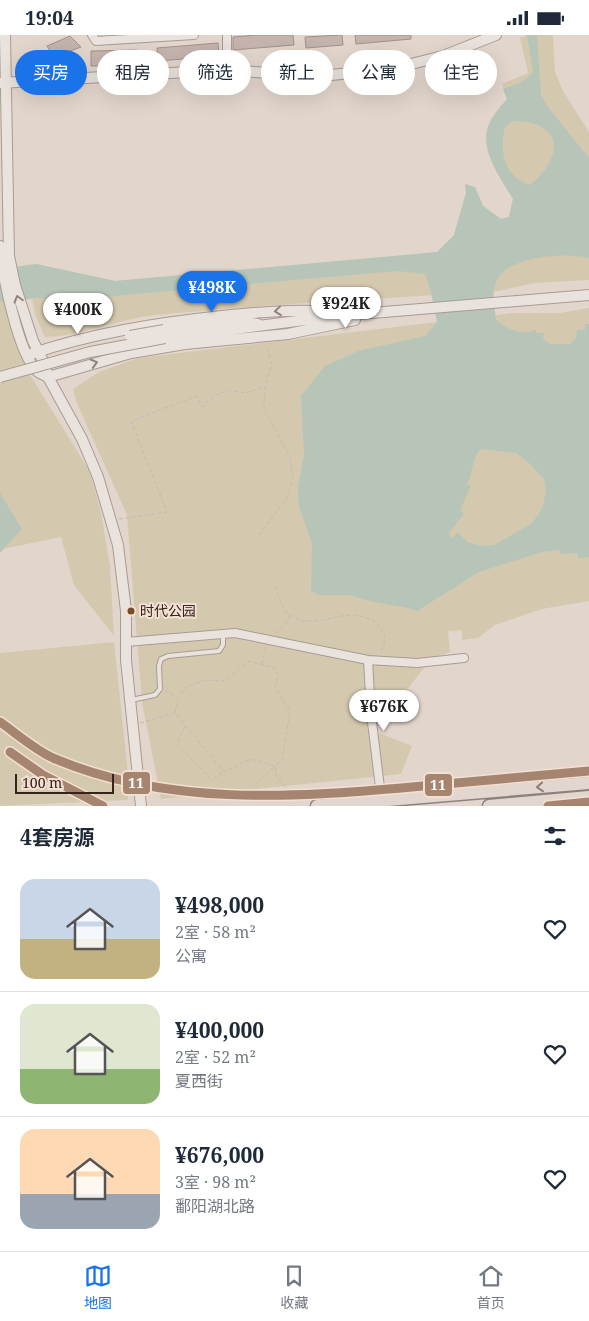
<!DOCTYPE html>
<html lang="zh">
<head>
<meta charset="utf-8">
<style>
	:root { --surface:#fff; --page:#f6f6f7; --text:#1f2937; --muted:#747a83; --line:#e0e1e3; --accent:#1a73e8 }
	body { margin:0; font-family:"Noto Serif","Noto Sans SC",serif; background:var(--page); color:var(--text); height:100vh; display:flex; flex-direction:column; font-size:19px; white-space:nowrap }
	* { box-sizing:border-box; margin:0 }
	p { font-size:16px; color:var(--muted) }
	.icon { flex:none; width:28px; height:28px; fill:none; stroke:currentColor; stroke-width:2; stroke-linecap:round; stroke-linejoin:round }
	.map { position:relative; height:771px; overflow:hidden }
	.side { display:flex; flex-direction:column; background:var(--surface); flex:1 }
	.side>* { flex:none }
	.top-card { position:absolute; left:15px; top:15px; width:560px; height:45px; display:flex; gap:10px }
	.scale { position:absolute; left:15px; bottom:12px; width:99px; box-sizing:border-box; padding-left:5px; border:2px solid #35231e; border-top:0; font-size:14px; line-height:18px; white-space:nowrap; color:#35231e; -webkit-text-stroke:4px #f3e0d2; paint-order:stroke }
	.price { position:absolute; translate:-50% -42px; padding:0 11px; border-radius:18px; background:#fff; color:#222; font-size:16px; line-height:32px; filter:drop-shadow(0 1px 2px #0008) }
	.price::after { content:''; position:absolute; left:50%; top:30px; width:15px; height:11px; margin-left:-8px; background:inherit; clip-path:polygon(0 0,100% 0,50% 100%) }
	.price.on { background:var(--accent); color:#fff }
	ul { padding:0; list-style:none }
	li { display:flex; align-items:center; gap:15px; height:125px; padding:0 20px }
	li+li { border-top:1px solid var(--line) }
	li span { display:grid; place-items:center; flex:none; width:140px; height:100px; border-radius:15px; color:#555 }
	li>.icon { margin-inline-start:auto }
	span .icon { width:60px; height:60px; fill:#fffc; stroke-width:1 }
	li b { font-size:21px }
	h2 { display:flex; justify-content:space-between; align-items:center; height:60px; padding:0 20px; font-size:21px }
	.tag { padding:0 18px; border-radius:22px; background:var(--surface); box-shadow:0 5px 20px #0002; font-size:18px; line-height:45px }
	.tag.on { background:var(--accent); color:#fff }
	.status { display:flex; justify-content:space-between; align-items:center; height:35px; padding:0 25px; background:var(--surface); direction:ltr }
	.status svg { height:14px; fill:currentColor }
	.tabs { display:flex; justify-content:space-around; align-items:center; height:70px; border-top:1px solid var(--line); background:var(--surface); font-size:14px; color:var(--muted) }
	.tabs a { display:grid; justify-items:center; gap:2px }
	.tabs .on { color:var(--accent) }
	.map>svg:first-child { display:block }
</style>
</head>
<body>
<div class="status"><b>19:04</b><svg viewBox="0 0 49 12"><path d="M0 12V9h3v3zM5 12V6h3v6zM10 12V3h3v9zM15 12V0h3v12zM26 1h20v11H26zM47 4h2v5h-2z"/></svg></div>
<div class="map">
<svg width="589" height="771" viewBox="0 0 589 771">
	<rect width="100%" height="100%" fill="#e2d5cc"/>
	<path fill="#d4c9af" d="M 527,0 L 553,0 L 555,37 L 563,56 L 589,97 L 589,245 L 535,248 L 498,256 C 384,264 269,269 156,280 C 118,284 82,301 45,302 L 36,282 L 24,230 L 36,229 L 115,246 L 437,218 L 454,200 L 466,158 L 475,152 L 483,171 L 501,184 L 509,182 L 513,164 C 501,143 477,113 490,87 C 494,79 501,71 507,64 L 502,49 L 528,38 L 520,3 Z
		M 0,251 L 29,338 L 90,437 L 101,478 L 110,531 L 114,601 L 74,550 L 61,502 L 3,514 L 0,518 Z
		M 589,273 L 589,566 L 542,574 L 495,590 L 478,603 L 462,605 L 462,595 L 448,596 L 450,617 L 432,623 L 374,696 L 412,711 L 401,739 L 161,764 L 142,667 L 127,480 L 76,366 L 73,354 L 99,337 L 138,323 L 513,278 L 560,278 Z
		M 114,607 L 130,757 L 127,765 L 0,771 L 0,618 Z"/>
	<path fill="#b7c5b8" fill-rule="evenodd" d="M 527,0 L 537,0 L 541,60 L 548,72 L 589,123 L 589,223 C 566,217 507,220 496,247 C 491,259 495,273 496,285 C 508,295 521,300 536,295 L 536,298 L 544,298 L 543,303 L 550,309 L 570,309 L 576,303 L 577,295 L 585,295 L 585,289 L 589,289 L 589,522 L 578,523 L 577,518 L 561,519 L 559,515 L 542,517 L 479,537 L 417,576 L 409,573 L 374,567 L 349,560 L 319,560 L 311,556 L 312,508 L 299,472 L 298,452 L 304,421 L 301,361 L 325,331 L 358,316 L 425,301 L 437,287 L 430,253 L 425,239 L 398,236 L 67,265 L 38,263 L 0,267 L 0,234 L 36,229 L 115,246 L 437,217 L 454,200 L 466,158 L 465,149 L 475,152 L 483,171 L 501,184 L 509,182 L 513,164 C 501,143 477,113 490,87 C 494,79 501,71 507,64 L 503,54 L 522,47 L 533,37 ZM 513,86 C 528,85 553,91 554,110 C 555,123 541,143 530,150 C 504,142 499,116 505,92 ZM 480,414 L 516,418 L 528,427 L 544,444 L 546,456 L 542,474 L 532,488 L 494,510 L 482,511 L 467,507 L 458,497 L 453,503 L 448,499 L 464,479 L 460,475 L 471,451 L 467,449 C 473,437 472,424 480,414 Z
		M 0,458 L 22,494 L 0,518 Z"/>
	<path fill="#c5b3ad" stroke="#a2918c" d="M 256,0 L 293,0 L 294,10 L 233,15 L 233,2 Z
		M 342,0 L 343,10 L 306,13 L 305,2 Z
		M 355,0 L 411,0 L 411,4 L 356,9 Z
		M 70,1 L 81,12 L 54,22 L 47,11 Z
		M 218,8 L 219,21 L 158,26 L 157,13 Z
		M 137,15 L 137,30 L 91,31 L 91,16 Z"/>
	<g fill="none" stroke-linecap="round" stroke-linejoin="round">
		<defs>
			<path id="service" d="M 131,665 L 155,660 L 160,654 L 159,631 L 161,624 L 168,621 L 219,616 L 223,610 L 223,599"/>
			<path id="minor" d="M 92,0 L 96,6 L 194,0
				M 227,35 L 227,0
				M 126,607 L 235,598 L 368,625 L 417,628 L 464,623
				M 368,625 L 371,679 L 382,769"/>
			<path id="tertiary" d="M 5,0 L 9,221 L 15,250 L 33,306 L 44,328 L 48,342 L 82,404 L 98,442 L 118,510 L 126,576 L 126,625 L 141,771
				M 0,48 L 222,35 L 321,41 L 391,34 L 443,21 L 496,0
				M 0,211 C 2,238 18,318 37,336 C 40,339 45,340 48,342
				M 164,295 L 246,287 L 258,289
				M 165,303 L 336,281 L 589,260
				M 28,320 C 91,298 157,288 222,281 C 261,277 296,274 335,277
				M 48,342 L 131,318 L 185,309 L 288,299 L 355,285"/>
			<path id="primary" d="M 317,771 L 589,748
				M 489,771 L 589,762"/>
		</defs>
		<use href="#service" stroke="#a79b95" stroke-width="6"/>
		<use href="#minor" stroke="#a79b95" stroke-width="10"/>
		<use href="#tertiary" stroke="#a79b95" stroke-width="12"/>
		<use href="#primary" stroke="#8d817c" stroke-width="15"/>
		<path stroke="#c3bab4" stroke-width="1" stroke-dasharray="4 2.5" stroke-linecap="butt" d="M 119,484 L 167,477 L 131,386 L 197,361 L 202,372 L 215,360 L 228,355 L 246,358 L 265,352
			M 259,500 L 287,463 L 293,444 L 290,422 L 264,374 L 265,352 L 272,329 L 266,310
			M 276,551 C 279,564 282,577 295,583 C 322,595 351,566 378,590 C 387,599 386,608 380,618
			M 275,598 L 285,590 L 290,580
			M 262,629 L 266,611
			M 165,656 L 177,662
			M 140,688 L 175,678 L 222,735 L 226,736 L 251,724 L 275,731 L 282,725 L 290,676 L 275,652 L 278,640 L 274,633 L 249,626 L 227,644 L 221,646 L 203,645 L 185,653 L 178,663 L 175,678
			M 185,691 L 177,709 L 211,744 L 220,740 L 222,736
			M 275,732 L 276,740 L 286,753
			M 252,753 L 274,732"/>
		<use href="#service" stroke="#eae3dd" stroke-width="4"/>
		<use href="#minor" stroke="#eae3dd" stroke-width="8"/>
		<use href="#tertiary" stroke="#eae3dd" stroke-width="10"/>
		<use href="#primary" stroke="#e1d7cf" stroke-width="12"/>
		<defs>
			<path id="tertiary-bridge" d="M 130,301 L 164,295
				M 0,342 L 90,317 L 165,303"/>
		</defs>
		<use href="#tertiary-bridge" stroke="#a79b95" stroke-width="12" stroke-linecap="butt"/>
		<use href="#tertiary-bridge" stroke="#eae3dd" stroke-width="10"/>
		<defs>
			<path id="metro-1" d="M 0,687 C 17,699 34,714 53,723 C 166,771 292,763 412,752 C 471,747 530,741 589,736
				M 10,717 L 43,740 L 103,771
				M 548,771 L 589,767"/>
		</defs>
		<use href="#metro-1" stroke="#f3e0d2" stroke-width="12"/>
		<use href="#metro-1" stroke="#a68570" stroke-width="9"/>
	</g>
	<defs><path id="oneway-chevron" d="M-2-3.5L2.5 0L-2 3.5" fill="none" stroke-width="1.6" stroke-linecap="round" stroke-linejoin="round" transform="scale(1.25)"/></defs>
	<g stroke="#90837e">
		<use href="#oneway-chevron" transform="translate(18 264) rotate(-106)"/>
		<use href="#oneway-chevron" transform="translate(278 276) rotate(174)"/>
		<use href="#oneway-chevron" transform="translate(94 328) rotate(-16)"/>
	</g>
	<use stroke="#8b7d76" href="#oneway-chevron" transform="translate(540 752) rotate(175)"/>
	<circle fill="#7a4b2a" stroke="#f3e0d2" stroke-width="2" cx="131" cy="576" r="4.5"/>
	<g text-anchor="middle" stroke-width="4" stroke-linejoin="round" paint-order="stroke">
		<g font-size="14" fill="#35231e" stroke="#f3e0d2" text-anchor="start">
			<text x="140" y="581">时代公园</text>
		</g>
	</g>
	<g stroke="#f3e0d2" stroke-width="2">
		<rect x="122" y="736" width="29" height="24" rx="5" fill="#a68570"/>
		<rect x="424" y="738" width="29" height="24" rx="5" fill="#a68570"/>
	</g>
	<g font-size="14" text-anchor="middle" font-weight="bold" fill="#fff">
		<text x="136" y="753">11</text>
		<text x="438" y="755">11</text>
	</g>
</svg>
<div class="scale">100 m</div>
<b class="price on" style="left:212px;top:278px">¥498K</b>
<b class="price" style="left:346px;top:294px">¥924K</b>
<b class="price" style="left:78px;top:300px">¥400K</b>
<b class="price" style="left:384px;top:697px">¥676K</b>
<div class="top-card">
<a class="tag on">买房</a>
<a class="tag">租房</a>
<a class="tag">筛选</a>
<a class="tag">新上</a>
<a class="tag">公寓</a>
<a class="tag">住宅</a>
</div>
</div>
<section class="side">
<h2>4套房源<svg class="icon" aria-label="filters" viewBox="0 0 24 24"><path d="M4 7h16M4 17h16"/><circle cx="9" cy="7" r="2"/><circle cx="15" cy="17" r="2"/></svg></h2>
<ul>
<li><span style="background:linear-gradient(#c9d6e8 60%,#c2b280 0)"><svg class="icon" aria-label="home" viewBox="0 0 24 24"><path d="M3 11l9-7 9 7M6 9v11h12V9"/></svg></span><div><b>¥498,000</b><p>2室 · 58 m²</p><p>公寓</p></div><svg class="icon" aria-label="heart" viewBox="0 0 24 24"><path d="M12 20l-8-8c-3-5 5-10 8-4 3-6 11-1 8 4z"/></svg></li>
<li><span style="background:linear-gradient(#dfe7d0 65%,#8fb573 0)"><svg class="icon" aria-label="home" viewBox="0 0 24 24"><path d="M3 11l9-7 9 7M6 9v11h12V9"/></svg></span><div><b>¥400,000</b><p>2室 · 52 m²</p><p>夏西街</p></div><svg class="icon" aria-label="heart" viewBox="0 0 24 24"><path d="M12 20l-8-8c-3-5 5-10 8-4 3-6 11-1 8 4z"/></svg></li>
<li><span style="background:linear-gradient(#ffd9b3 65%,#9aa5b1 0)"><svg class="icon" aria-label="home" viewBox="0 0 24 24"><path d="M3 11l9-7 9 7M6 9v11h12V9"/></svg></span><div><b>¥676,000</b><p>3室 · 98 m²</p><p>鄱阳湖北路</p></div><svg class="icon" aria-label="heart" viewBox="0 0 24 24"><path d="M12 20l-8-8c-3-5 5-10 8-4 3-6 11-1 8 4z"/></svg></li>
</ul>
</section>
<nav class="tabs">
<a class="on"><svg class="icon" aria-label="map" viewBox="0 0 24 24"><path d="M3 6l6-2 6 2 6-2v14l-6 2-6-2-6 2zM9 4v14M15 6v14"/></svg>地图</a>
<a><svg class="icon" aria-label="saved" viewBox="0 0 24 24"><path d="M7 4h10v16l-5-4-5 4z"/></svg>收藏</a>
<a><svg class="icon" aria-label="home" viewBox="0 0 24 24"><path d="M3 11l9-7 9 7M6 9v11h12V9"/></svg>首页</a>
</nav>
</body>
</html>
